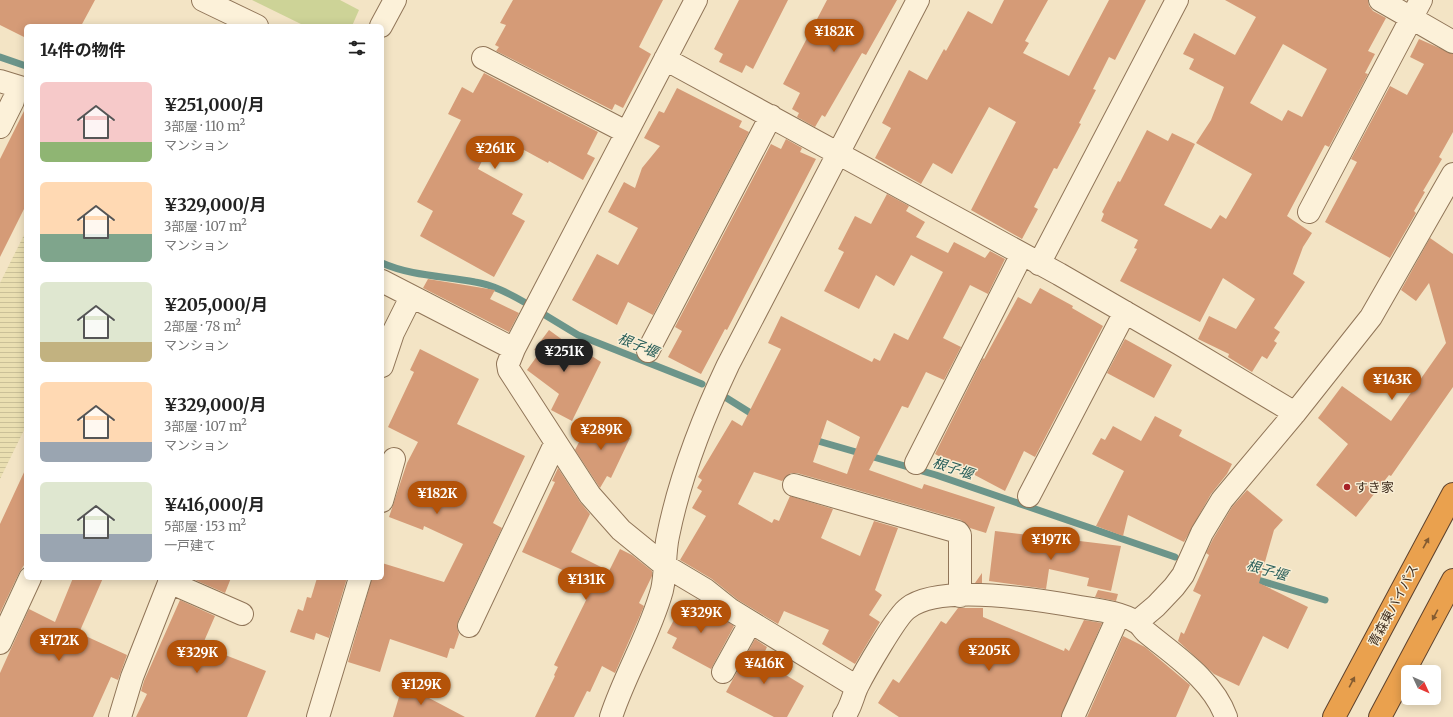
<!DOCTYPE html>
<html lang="ja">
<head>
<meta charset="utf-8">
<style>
	:root { --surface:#fff; --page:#f6f6f6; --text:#222; --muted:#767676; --accent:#b45309 }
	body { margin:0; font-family:Merriweather,"Noto Sans JP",serif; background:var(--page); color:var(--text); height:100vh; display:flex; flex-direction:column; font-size:15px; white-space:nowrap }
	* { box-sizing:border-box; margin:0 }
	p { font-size:13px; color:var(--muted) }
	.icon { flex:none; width:22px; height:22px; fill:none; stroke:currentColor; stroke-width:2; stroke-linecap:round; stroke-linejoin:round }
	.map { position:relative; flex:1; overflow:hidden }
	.drawer { position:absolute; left:24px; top:24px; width:360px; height:556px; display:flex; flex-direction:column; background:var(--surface); border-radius:6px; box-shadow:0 2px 10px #0003 }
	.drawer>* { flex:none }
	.needle { width:26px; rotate:134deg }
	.fabs { position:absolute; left:1401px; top:665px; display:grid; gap:8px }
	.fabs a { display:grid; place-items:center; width:40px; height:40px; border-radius:6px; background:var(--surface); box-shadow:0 2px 10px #0003; font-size:20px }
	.price { position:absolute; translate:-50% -34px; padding:0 9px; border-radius:14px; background:var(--accent); color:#fff; font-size:13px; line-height:26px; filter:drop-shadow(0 1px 2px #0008) }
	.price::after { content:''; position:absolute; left:50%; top:24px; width:12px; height:9px; margin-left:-6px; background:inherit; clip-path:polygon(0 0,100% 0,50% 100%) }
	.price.on { background:#222; color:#fff }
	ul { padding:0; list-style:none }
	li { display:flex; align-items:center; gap:12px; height:100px; padding:0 16px }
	li span { display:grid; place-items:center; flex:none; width:112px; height:80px; border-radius:6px; color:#555 }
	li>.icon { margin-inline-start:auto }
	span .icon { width:48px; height:48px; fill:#fffc; stroke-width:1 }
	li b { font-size:17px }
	h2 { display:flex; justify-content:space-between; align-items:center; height:48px; padding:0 16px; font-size:17px }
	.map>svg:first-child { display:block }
</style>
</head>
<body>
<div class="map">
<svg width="1453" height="717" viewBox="0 0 1453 717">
	<defs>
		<pattern id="farmland-rules" width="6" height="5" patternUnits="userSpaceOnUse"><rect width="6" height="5" fill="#eadfb1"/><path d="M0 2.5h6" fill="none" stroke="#cac098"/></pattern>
	</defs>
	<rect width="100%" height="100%" fill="#f3e4c5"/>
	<path fill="url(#farmland-rules)" d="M 26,231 L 26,426 L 0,479 L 0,283 Z"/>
	<path fill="#cdd397" d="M 252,0 L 340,0 L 359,10 L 352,26 L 305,26 Z"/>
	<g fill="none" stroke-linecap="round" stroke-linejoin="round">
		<path stroke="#6c958a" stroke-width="7" d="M 0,57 L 26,66
			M 382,263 C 411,276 444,276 475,282 C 493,285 508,293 524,302
			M 545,315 L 578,335 L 702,384
			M 725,397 L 757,417
			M 811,439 L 936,475 L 1175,557
			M 1251,578 L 1325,600"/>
	</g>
	<path fill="#d59b77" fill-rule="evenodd" d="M 0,0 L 95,0 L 81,26 L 26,26 L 26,38 L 0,25 Z
		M 513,0 L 663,0 L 639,47 L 651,54 L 623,108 L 615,104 L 612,110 L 496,51 L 499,47 L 495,45 L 506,25 L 500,23 Z
		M 739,0 L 788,0 L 753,69 L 746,65 L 742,73 L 719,62 L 723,54 L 714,49 Z
		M 827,0 L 897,0 L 866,55 L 862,53 L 825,117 L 822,115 L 815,127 L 797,117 L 799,113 L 792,109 L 800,93 L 783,84 Z
		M 1004,0 L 1048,0 L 1025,41 L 1029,43 L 1023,53 L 1069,76 L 1109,0 L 1146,0 L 1115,60 L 1109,57 L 1093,89 L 1096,90 L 1079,123 L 1081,124 L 1057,169 L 1054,168 L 1034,207 L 1038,209 L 1022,239 L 971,210 L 1016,122 L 989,107 L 952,174 L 933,163 L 921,184 L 875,158 L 891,128 L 882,123 L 909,70 L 927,80 L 944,49 L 946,51 L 968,11 L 992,24 Z
		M 1225,0 L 1368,0 L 1369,6 L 1373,11 L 1386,18 L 1368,51 L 1375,54 L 1365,73 L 1368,74 L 1329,147 L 1325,145 L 1287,216 L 1312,233 L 1303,247 L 1293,274 L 1305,282 L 1274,328 L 1280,332 L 1274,341 L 1277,343 L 1267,359 L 1262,356 L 1252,372 L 1228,357 L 1229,354 L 1198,339 L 1209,316 L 1236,329 L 1255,299 L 1223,278 L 1200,322 L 1163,303 L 1120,281 L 1137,249 L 1134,248 L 1138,240 L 1101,221 L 1104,214 L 1102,212 L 1118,181 L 1120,182 L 1147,130 L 1168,141 L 1172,133 L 1195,144 L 1164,205 L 1211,229 L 1220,215 L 1226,219 L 1252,174 L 1196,143 L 1211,120 L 1224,87 L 1189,69 L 1194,59 L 1183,54 L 1194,33 L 1235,55 L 1256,17 ZM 1283,44 L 1327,69 L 1302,117 L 1288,110 L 1282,121 L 1250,103 Z
		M 1419,39 L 1453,54 L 1453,132 L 1439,157 L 1442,159 L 1423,191 L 1425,192 L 1414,211 L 1416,213 L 1390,258 L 1325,222 L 1357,162 L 1351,159 L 1390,86 L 1407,95 L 1424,64 L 1410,57 Z
		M 484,73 L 598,132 L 587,154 L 595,158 L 583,180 L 549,161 L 548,163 L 502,138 L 500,140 L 494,137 L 478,169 L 523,194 L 512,214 L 525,221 L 494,277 L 420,236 L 433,211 L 417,202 L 461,120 L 448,114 L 462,87 L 473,93 Z
		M 677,88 L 742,121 L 739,127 L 749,132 L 653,315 L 628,302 L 617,325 L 572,300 L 597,254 L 618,265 L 638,228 L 608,212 L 624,182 L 635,188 L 642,168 L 660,146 L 644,138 L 659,111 L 664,113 Z
		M 26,107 L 26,205 L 0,257 L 0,159 Z
		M 786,139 L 802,148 L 800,152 L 816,159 L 727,330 L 725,329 L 701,374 L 668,357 L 682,331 L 675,327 L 771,144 L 781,149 Z
		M 887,194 L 909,206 L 906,211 L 925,222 L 916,237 L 948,253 L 954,242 L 985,258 L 990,251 L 1005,259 L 988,294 L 970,285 L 943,338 L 961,347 L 944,380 L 926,372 L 908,408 L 902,406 L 869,470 L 922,489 L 924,484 L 995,507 L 986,533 L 970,528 L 961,520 L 797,473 L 791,473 L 782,481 L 754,472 L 738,504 L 772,523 L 774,519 L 779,521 L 790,496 L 833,509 L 821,538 L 860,556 L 874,521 L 898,528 L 875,590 L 882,595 L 869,615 L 880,622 L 855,664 L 822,644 L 829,630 L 784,611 L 778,624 L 738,600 L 712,579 L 680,560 L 706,516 L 692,508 L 702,491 L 697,488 L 702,480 L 698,477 L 732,420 L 742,426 L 781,349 L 768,343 L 781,316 L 872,362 L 874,358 L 880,361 L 894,333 L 908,340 L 943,272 L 911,255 L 894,286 L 876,275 L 859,309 L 824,291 L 844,252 L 838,249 L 855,216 L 871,224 ZM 827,420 L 860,437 L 847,474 L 813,462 Z
		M 1430,238 L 1453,254 L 1453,387 L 1391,476 L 1389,475 L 1356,517 L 1316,485 L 1348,444 L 1318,418 L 1342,386 L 1391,421 L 1446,343 L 1429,283 L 1416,301 L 1401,290 Z
		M 428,279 L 495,290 L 490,299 L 519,313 L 509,332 L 423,288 Z
		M 1040,288 L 1073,306 L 1072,308 L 1103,326 L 1035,457 L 1024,451 L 1005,491 L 935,454 L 983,358 L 984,359 L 1018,297 L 1031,304 Z
		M 549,330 L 575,349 L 576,346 L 601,362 L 572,421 L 551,410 L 559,394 L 527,370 L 540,352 L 534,350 Z
		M 1125,339 L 1172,365 L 1154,398 L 1107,373 Z
		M 420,349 L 479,379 L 457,424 L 525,456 L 493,523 L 502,528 L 458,621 L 457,627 L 459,634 L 454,649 L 450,648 L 447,658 L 390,639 L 380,672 L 348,662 L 372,578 L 382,578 L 382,563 L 444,582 L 463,544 L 424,526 L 423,530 L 389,517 L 407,463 L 418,442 L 388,427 L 414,372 L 410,370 Z
		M 1155,416 L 1182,430 L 1179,436 L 1232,464 L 1227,474 L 1211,494 L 1184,542 L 1128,515 L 1123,536 L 1096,526 L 1124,471 L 1092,454 L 1101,438 L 1105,440 L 1113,426 L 1141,441 Z
		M 590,420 L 630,438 L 611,478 L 607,476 L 600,488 L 575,450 Z
		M 26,468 L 26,562 L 19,573 L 0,613 L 0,524 Z
		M 558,468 L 580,502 L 590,514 L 571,552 L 609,571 L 620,549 L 632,555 L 652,571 L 652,576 L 639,603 L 644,606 L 639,618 L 615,673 L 602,666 L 590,692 L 587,691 L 574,717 L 535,717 L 555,676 L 554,675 L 558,667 L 554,665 L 594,584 L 522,552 L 555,482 L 552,481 Z
		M 1247,490 L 1283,520 L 1274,530 L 1259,583 L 1308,607 L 1288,649 L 1263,636 L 1239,686 L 1214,674 L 1178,641 L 1181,632 L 1184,634 L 1201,595 L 1193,591 L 1209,555 L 1206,553 L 1213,539 L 1232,507 Z
		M 995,531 L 1029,535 L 1028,542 L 1062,548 L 1063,539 L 1121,546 L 1111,591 L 1087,586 L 1089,578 L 1049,569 L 1046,589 L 989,581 Z
		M 982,573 L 982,583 L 975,583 Z
		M 73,578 L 103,578 L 79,633 L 127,655 L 118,680 L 111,677 L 93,717 L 0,717 L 0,673 L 29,609 L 55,622 Z
		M 195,578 L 231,578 L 225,593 L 195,580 Z
		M 317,578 L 347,578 L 329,638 L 316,633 L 314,640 L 290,632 L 298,609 L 303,611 L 307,597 L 311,598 Z
		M 1098,590 L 1118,594 L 1116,601 L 1095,597 Z
		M 696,599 L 734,626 L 711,669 L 672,648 L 677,638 L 667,633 L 676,616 L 685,621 Z
		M 180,600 L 215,616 L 202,646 L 266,671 L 247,717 L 136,717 L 147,694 L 141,691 L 144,681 Z
		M 958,608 L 983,608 L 983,617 L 1064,651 L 1065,648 L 1069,651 L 1084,620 L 1102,623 L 1061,717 L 899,717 L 878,703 L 893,679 L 899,683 L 941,621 L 946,624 Z
		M 1123,636 L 1145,647 L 1190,685 L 1176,717 L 1087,717 Z
		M 755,639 L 767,647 L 761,660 L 804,686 L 787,717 L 774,717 L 726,692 Z
		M 402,687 L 430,696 L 429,698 L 465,717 L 393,717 Z"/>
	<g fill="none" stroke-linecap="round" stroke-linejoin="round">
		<defs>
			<path id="minor" d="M 203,0 L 257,26
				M 696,0 L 514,349 L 508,364 L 509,370 L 590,495 L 621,530 L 664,565 L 706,590 L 731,610 L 857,687
				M 1380,0 L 1453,42
				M 381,26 L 395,0
				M 483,58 L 626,132
				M 665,59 L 1059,274 L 1180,344 L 1295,413
				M 0,81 L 26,89
				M 0,127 L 13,101
				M 1309,212 L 1421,0
				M 1039,264 L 1177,0
				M 382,281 L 514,349
				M 648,351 L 771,116
				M 382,366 L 393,333 L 411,297
				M 916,463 L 1022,254
				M 794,485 L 958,532 L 960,535 L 960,596
				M 1029,496 L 1125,312
				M 382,501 L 394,459
				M 169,582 L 242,614
				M 1137,622 L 1156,606 L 1174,587 L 1183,575 L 1202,533 L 1222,500 L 1295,413 L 1371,317 L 1453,174
				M 469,626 L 555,444
				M 0,643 L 30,578
				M 723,672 L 750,623
				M 120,717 L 132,677 L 171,578
				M 318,717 L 360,578
				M 611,717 C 625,674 650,634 662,590 C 666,573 664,554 668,536 C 680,476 702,420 728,365 L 918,0
				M 844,717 C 852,705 852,698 857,687 C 864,673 897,615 908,608 C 941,583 1041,600 1080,607 C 1098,610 1120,612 1136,622 C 1140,624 1143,629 1146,632 C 1175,656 1213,680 1226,717
				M 1073,717 L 1119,615"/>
			<path id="highway" d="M 1334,717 L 1453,494
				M 1380,717 L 1453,580"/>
		</defs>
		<use href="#minor" stroke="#907558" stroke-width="24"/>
		<use href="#highway" stroke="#5e422d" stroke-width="24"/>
		<use href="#minor" stroke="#fcf1d9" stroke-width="22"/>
		<use href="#highway" stroke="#eaa14e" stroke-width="22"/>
	</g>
	<defs><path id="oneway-solid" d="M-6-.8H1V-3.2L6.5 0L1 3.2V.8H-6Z"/></defs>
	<g fill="#835b31">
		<use href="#oneway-solid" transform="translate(1426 543) rotate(-61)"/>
		<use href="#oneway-solid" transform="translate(1435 615) rotate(118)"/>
		<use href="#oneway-solid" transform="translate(1352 682) rotate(-62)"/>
	</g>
	<circle fill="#a62126" stroke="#f9eed5" stroke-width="1.5" cx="1347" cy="487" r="4"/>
	<g text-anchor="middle" stroke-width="3" stroke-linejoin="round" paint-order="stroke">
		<g font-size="13" fill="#3f2d1e" stroke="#f9eed5" text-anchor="start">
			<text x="1355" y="492">すき家</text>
		</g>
		<g font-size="13" fill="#3f2d1e" stroke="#f9eed5">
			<text transform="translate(1393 605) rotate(-62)" y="5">青森東バイパス</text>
		</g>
		<g font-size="14" font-style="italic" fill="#2b605b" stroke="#f9eed5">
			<text transform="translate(638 345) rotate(22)" y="5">根子堰</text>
			<text transform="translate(953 468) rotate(18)" y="5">根子堰</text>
			<text transform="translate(1267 570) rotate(16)" y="5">根子堰</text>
		</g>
	</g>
</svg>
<div class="fabs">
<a><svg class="needle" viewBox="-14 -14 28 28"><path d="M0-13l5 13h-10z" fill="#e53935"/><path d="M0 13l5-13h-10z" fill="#767676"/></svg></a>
</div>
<b class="price" style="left:834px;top:53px">¥182K</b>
<b class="price" style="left:495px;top:170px">¥261K</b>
<b class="price on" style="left:564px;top:373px">¥251K</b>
<b class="price" style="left:1392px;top:401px">¥143K</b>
<b class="price" style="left:601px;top:451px">¥289K</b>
<b class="price" style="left:437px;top:515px">¥182K</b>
<b class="price" style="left:1051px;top:561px">¥197K</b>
<b class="price" style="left:586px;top:601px">¥131K</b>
<b class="price" style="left:701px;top:634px">¥329K</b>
<b class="price" style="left:59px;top:662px">¥172K</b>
<b class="price" style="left:989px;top:672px">¥205K</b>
<b class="price" style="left:197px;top:674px">¥329K</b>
<b class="price" style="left:764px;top:685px">¥416K</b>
<b class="price" style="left:421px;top:706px">¥129K</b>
<section class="drawer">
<h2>14件の物件<svg class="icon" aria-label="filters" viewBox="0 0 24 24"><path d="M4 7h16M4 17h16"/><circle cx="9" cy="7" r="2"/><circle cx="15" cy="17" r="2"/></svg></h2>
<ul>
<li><span style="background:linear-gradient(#f6c9c9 75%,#8fb573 0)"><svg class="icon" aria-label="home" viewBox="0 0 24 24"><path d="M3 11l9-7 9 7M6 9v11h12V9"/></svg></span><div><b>¥251,000/月</b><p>3部屋 · 110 m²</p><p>マンション</p></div></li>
<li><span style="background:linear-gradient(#ffd9b3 65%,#7fa58c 0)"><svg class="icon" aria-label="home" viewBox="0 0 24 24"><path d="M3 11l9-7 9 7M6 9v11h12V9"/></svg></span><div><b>¥329,000/月</b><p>3部屋 · 107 m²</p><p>マンション</p></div></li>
<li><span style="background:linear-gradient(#dfe7d0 75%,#c2b280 0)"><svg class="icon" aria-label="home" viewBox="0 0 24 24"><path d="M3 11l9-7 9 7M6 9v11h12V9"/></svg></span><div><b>¥205,000/月</b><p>2部屋 · 78 m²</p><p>マンション</p></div></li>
<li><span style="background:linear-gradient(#ffd9b3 75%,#9aa5b1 0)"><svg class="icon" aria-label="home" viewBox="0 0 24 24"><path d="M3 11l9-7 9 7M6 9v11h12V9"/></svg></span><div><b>¥329,000/月</b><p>3部屋 · 107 m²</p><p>マンション</p></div></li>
<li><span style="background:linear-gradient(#dfe7d0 65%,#9aa5b1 0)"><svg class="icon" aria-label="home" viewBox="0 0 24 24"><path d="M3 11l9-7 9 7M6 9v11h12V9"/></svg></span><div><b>¥416,000/月</b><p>5部屋 · 153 m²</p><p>一戸建て</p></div></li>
</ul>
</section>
</div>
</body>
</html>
